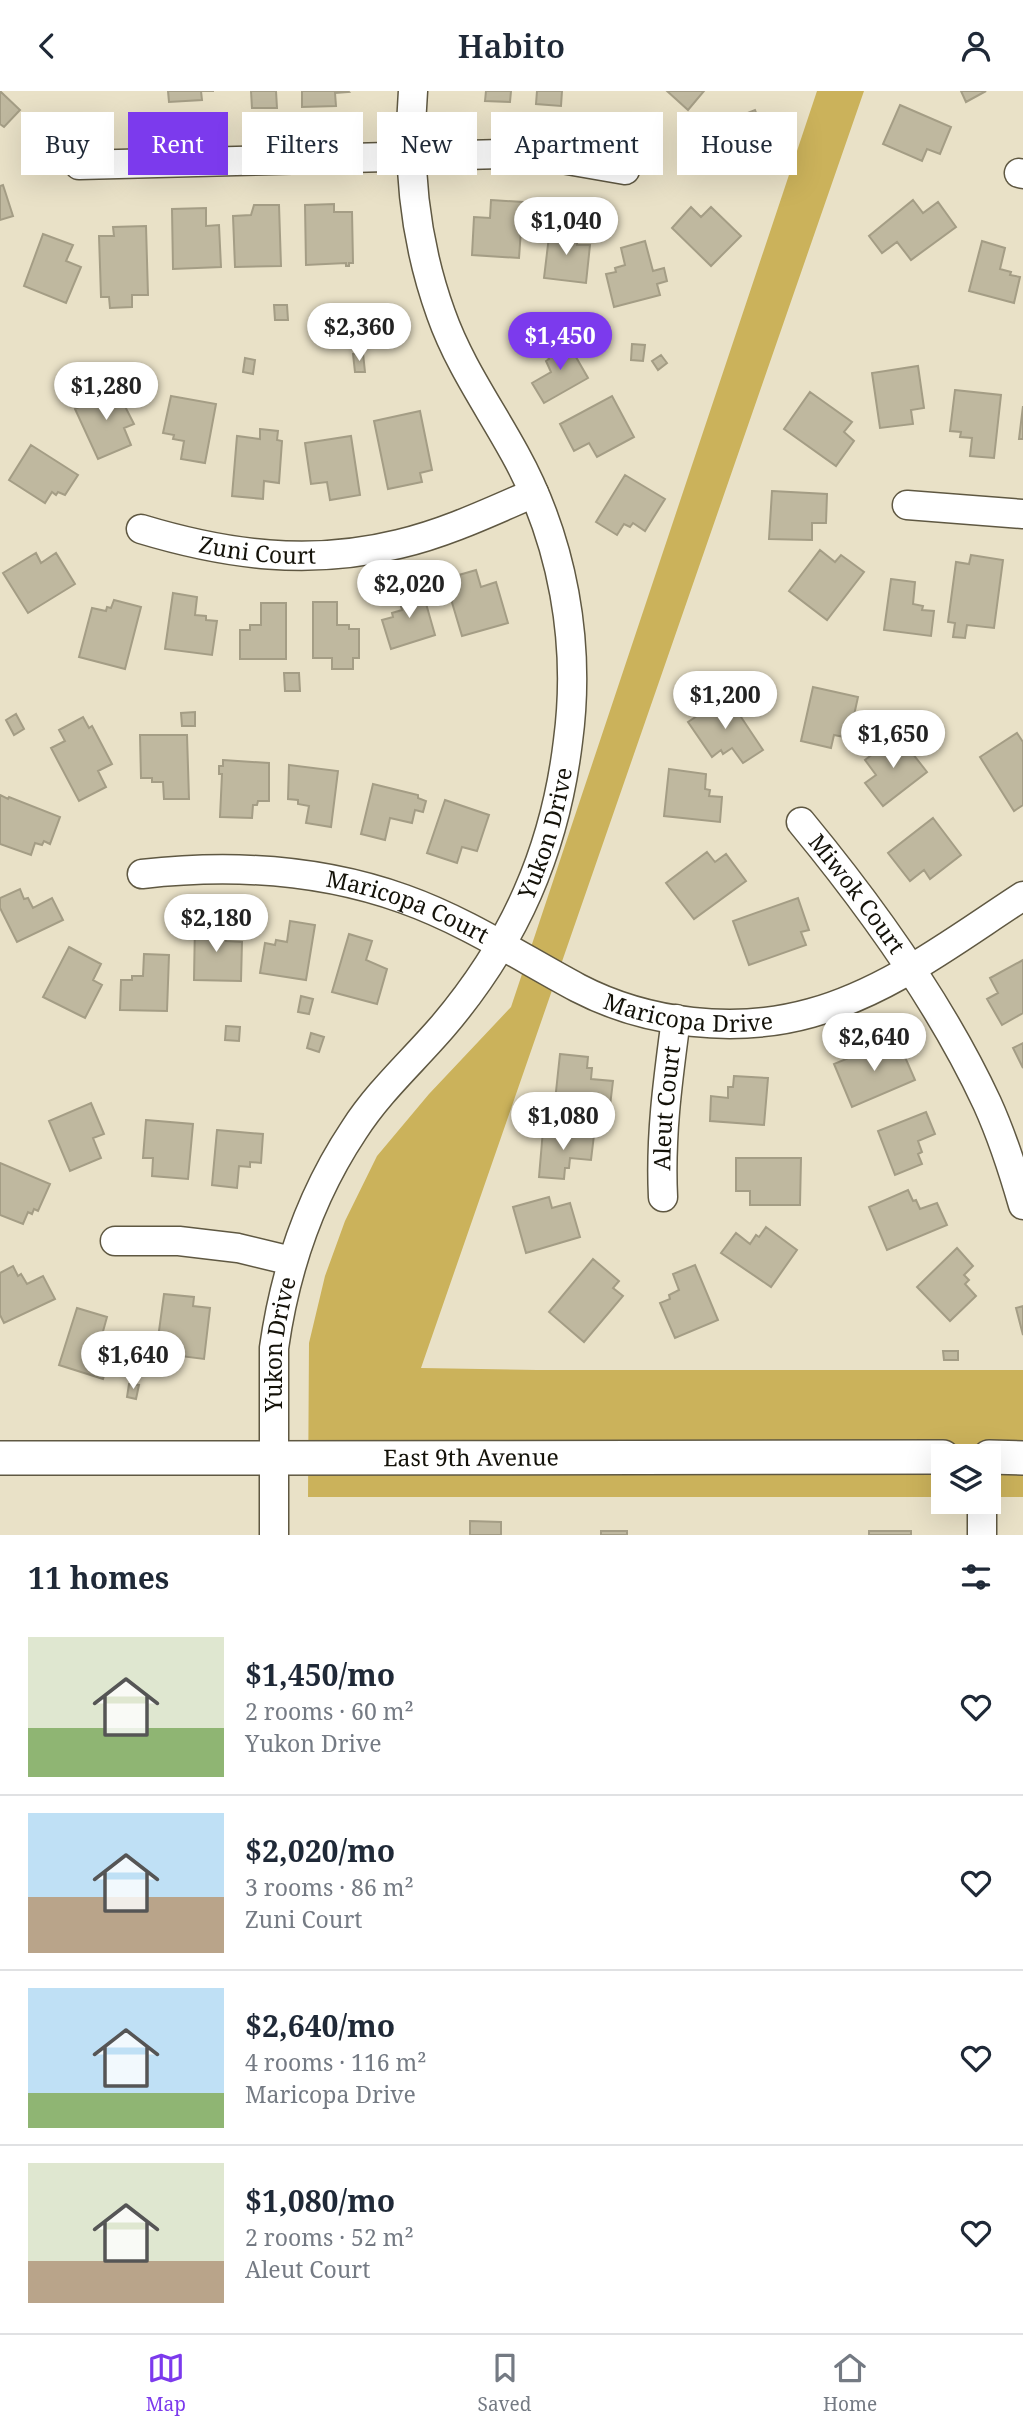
<!DOCTYPE html>
<html lang="en">
<head>
<meta charset="utf-8">
<style>
	:root { --surface:#fff; --page:#f2f2f3; --text:#1f2937; --muted:#747a83; --line:#e0e1e3; --accent:#7c3aed }
	body { margin:0; font-family:"Noto Serif",serif; background:var(--page); color:var(--text); height:100vh; display:flex; flex-direction:column; font-size:26px; white-space:nowrap }
	* { box-sizing:border-box; margin:0 }
	p { font-size:23px; color:var(--muted) }
	.icon { flex:none; width:38px; height:38px; fill:none; stroke:currentColor; stroke-width:2; stroke-linecap:round; stroke-linejoin:round }
	.map { position:relative; height:1444px; overflow:hidden }
	.panel { display:flex; flex-direction:column; background:var(--surface); flex:1 }
	.panel>* { flex:none }
	.hud { position:absolute; left:21px; top:21px; width:982px; height:63px; display:flex; gap:14px }
	.buttons { position:absolute; left:931px; top:1353px; display:grid; gap:14px }
	.buttons a { display:grid; place-items:center; width:70px; height:70px; border-radius:0px; background:var(--surface); box-shadow:0 7px 28px #0002; font-size:35px }
	.price { position:absolute; translate:-50% -60px; padding:0 16px; border-radius:24px; background:#fff; color:#222; font-size:23px; line-height:46px; filter:drop-shadow(0 2px 4px #0008) }
	.price::after { content:''; position:absolute; left:50%; top:42px; width:21px; height:16px; margin-left:-10px; background:inherit; clip-path:polygon(0 0,100% 0,50% 100%) }
	.price.selected { background:var(--accent); color:#fff }
	ul { padding:0; list-style:none }
	li { display:flex; align-items:center; gap:21px; height:175px; padding:0 28px }
	li+li { border-top:2px solid var(--line) }
	li span { display:grid; place-items:center; flex:none; width:196px; height:140px; border-radius:0px; color:#555 }
	li>.icon { margin-inline-start:auto }
	span .icon { width:84px; height:84px; fill:#fffc; stroke-width:1 }
	li b { font-size:30px }
	h2 { display:flex; justify-content:space-between; align-items:center; height:84px; padding:0 28px; font-size:30px }
	.pill { padding:0 24px; border-radius:0px; background:var(--surface); box-shadow:0 7px 28px #0002; font-size:24px; line-height:63px }
	.pill.selected { background:var(--accent); color:#fff }
	header { display:flex; justify-content:space-between; align-items:center; height:91px; padding:0 28px; background:var(--surface); font-size:32px; font-weight:600 }
	.dock { display:flex; justify-content:space-around; align-items:center; height:98px; border-top:2px solid var(--line); background:var(--surface); font-size:19px; color:var(--muted) }
	.dock a { display:grid; justify-items:center; gap:4px }
	.dock .selected { color:var(--accent) }
	.map>svg:first-child { display:block }
</style>
</head>
<body>
<header><svg class="icon" aria-label="back" viewBox="0 0 24 24"><path d="M15 5l-7 7 7 7"/></svg>Habito<svg class="icon" aria-label="person" viewBox="0 0 24 24"><circle cx="12" cy="8" r="4"/><path d="M4 21q1-7 8-7t8 7"/></svg></header>
<div class="map">
<svg width="1023" height="1444" viewBox="0 0 1023 1444">
	<rect width="100%" height="100%" fill="#e9e1c7"/>
	<path fill="#cbb25b" d="M 817,0 L 864,0 L 421,1277 L 537,1279 L 1023,1279 L 1023,1406 L 989,1406 L 989,1365 L 943,1365 L 943,1406 L 308,1406 L 309,1252 L 325,1185 L 345,1130 L 377,1065 L 429,1003 L 511,916 Z"/>
	<path fill="#bfb89f" stroke="#a49d85" stroke-width="2" d="M 0,0 L 20,19 L 4,36 L 0,33 Z
		M 168,0 L 214,0 L 201,0 L 202,9 L 169,11 Z
		M 251,0 L 276,0 L 277,17 L 252,17 Z
		M 302,0 L 348,0 L 349,1 L 335,2 L 336,15 L 302,16 Z
		M 486,0 L 511,0 L 510,11 L 485,10 Z
		M 537,0 L 562,0 L 561,15 L 536,13 Z
		M 667,0 L 704,0 L 688,19 Z
		M 961,0 L 986,0 L 966,11 Z
		M 900,14 L 951,36 L 940,63 L 927,58 L 922,70 L 883,53 Z
		M 755,19 L 772,62 L 732,77 L 729,67 L 725,69 L 721,59 L 704,65 L 695,43 Z
		M 3,94 L 13,125 L 0,129 L 0,95 Z
		M 491,109 L 523,111 L 519,167 L 472,164 L 474,126 L 490,127 Z
		M 913,109 L 923,122 L 938,111 L 956,136 L 911,169 L 897,151 L 882,162 L 869,145 Z
		M 334,113 L 334,121 L 352,121 L 353,172 L 349,172 L 349,175 L 346,175 L 346,172 L 306,174 L 305,114 Z
		M 254,114 L 279,114 L 281,175 L 235,176 L 233,125 L 251,124 Z
		M 691,116 L 701,126 L 711,116 L 741,145 L 711,175 L 672,137 Z
		M 206,117 L 206,135 L 219,134 L 221,176 L 173,178 L 172,118 Z
		M 146,135 L 148,204 L 132,204 L 132,216 L 110,217 L 109,206 L 101,206 L 99,145 L 114,145 L 113,136 Z
		M 550,137 L 578,140 L 577,154 L 590,154 L 586,192 L 544,187 Z
		M 43,143 L 73,154 L 66,170 L 81,176 L 66,212 L 24,195 Z
		M 645,150 L 653,180 L 664,177 L 667,190 L 657,193 L 660,204 L 614,216 L 606,183 L 616,181 L 615,177 L 625,174 L 621,157 Z
		M 982,150 L 1005,157 L 1000,178 L 1011,181 L 1010,184 L 1020,186 L 1014,212 L 969,200 Z
		M 274,214 L 287,214 L 288,229 L 275,229 Z
		M 565,247 L 588,287 L 544,312 L 532,292 L 551,281 L 546,270 L 549,268 L 544,259 Z
		M 632,253 L 645,254 L 643,270 L 631,269 Z
		M 363,262 L 365,281 L 355,281 L 353,263 Z
		M 661,264 L 667,272 L 658,279 L 652,270 Z
		M 245,267 L 255,269 L 253,283 L 243,281 Z
		M 918,275 L 924,317 L 911,319 L 913,333 L 880,337 L 872,282 Z
		M 112,290 L 134,333 L 124,337 L 131,354 L 98,368 L 75,318 L 101,305 L 98,297 Z
		M 955,299 L 1001,304 L 994,367 L 970,365 L 972,347 L 960,346 L 961,341 L 950,340 Z
		M 810,301 L 852,331 L 844,341 L 854,350 L 836,375 L 784,338 Z
		M 171,305 L 216,313 L 205,372 L 181,368 L 184,350 L 173,348 L 174,344 L 163,342 Z
		M 612,305 L 634,346 L 597,366 L 589,352 L 574,360 L 560,333 Z
		M 1023,315 L 1023,348 L 1019,348 Z
		M 420,320 L 432,379 L 420,382 L 422,391 L 388,398 L 374,330 Z
		M 260,338 L 278,340 L 277,349 L 282,350 L 279,392 L 264,390 L 263,408 L 232,405 L 237,345 L 260,348 Z
		M 351,345 L 360,404 L 330,409 L 327,391 L 311,393 L 305,352 Z
		M 31,354 L 78,384 L 65,404 L 58,401 L 56,404 L 52,401 L 45,412 L 9,389 Z
		M 625,384 L 665,408 L 645,440 L 633,432 L 630,436 L 624,433 L 617,444 L 596,431 Z
		M 772,400 L 827,403 L 826,432 L 812,432 L 812,449 L 769,448 Z
		M 820,459 L 835,471 L 841,464 L 864,481 L 827,529 L 789,500 Z
		M 36,462 L 41,472 L 56,462 L 75,493 L 28,522 L 3,482 Z
		M 971,464 L 1003,469 L 994,537 L 967,534 L 965,547 L 953,546 L 955,532 L 948,531 L 956,471 L 969,473 Z
		M 476,479 L 481,496 L 496,491 L 508,532 L 462,545 L 445,488 Z
		M 891,488 L 915,491 L 913,513 L 923,515 L 922,519 L 934,520 L 931,545 L 884,539 Z
		M 421,495 L 435,544 L 391,558 L 382,529 L 393,526 L 392,522 L 402,519 L 397,502 Z
		M 173,502 L 197,506 L 195,524 L 206,525 L 206,529 L 217,530 L 212,564 L 165,558 Z
		M 114,509 L 141,516 L 125,578 L 79,566 L 92,517 L 106,520 L 107,516 L 111,517 Z
		M 313,511 L 337,511 L 337,534 L 349,534 L 349,538 L 359,538 L 359,567 L 353,567 L 353,578 L 332,578 L 332,567 L 313,567 Z
		M 261,512 L 286,512 L 286,568 L 240,568 L 240,539 L 250,539 L 250,534 L 261,534 Z
		M 284,582 L 299,582 L 300,600 L 285,600 Z
		M 813,596 L 858,606 L 849,647 L 834,644 L 831,657 L 801,650 Z
		M 727,605 L 763,659 L 743,672 L 732,657 L 723,663 L 721,659 L 712,666 L 688,631 Z
		M 195,621 L 195,635 L 182,635 L 181,622 Z
		M 16,623 L 24,638 L 14,644 L 6,629 Z
		M 83,626 L 89,637 L 92,635 L 112,673 L 98,680 L 106,696 L 79,710 L 51,657 L 65,650 L 59,639 Z
		M 1017,642 L 1023,651 L 1023,714 L 1014,720 L 980,666 Z
		M 140,644 L 187,644 L 189,708 L 164,708 L 163,691 L 152,691 L 152,687 L 141,687 Z
		M 898,644 L 927,681 L 883,715 L 865,692 L 876,684 L 865,669 Z
		M 223,669 L 269,672 L 269,710 L 258,710 L 257,714 L 253,714 L 252,727 L 220,726 L 222,683 L 219,683 L 219,675 L 223,675 Z
		M 289,674 L 338,680 L 331,736 L 306,732 L 309,715 L 298,713 L 298,709 L 288,708 Z
		M 669,678 L 706,683 L 705,698 L 710,699 L 709,705 L 722,706 L 720,731 L 664,725 Z
		M 373,693 L 418,704 L 418,707 L 426,710 L 423,721 L 415,719 L 412,732 L 390,727 L 385,749 L 361,743 Z
		M 0,704 L 8,708 L 9,706 L 60,726 L 50,753 L 44,750 L 42,754 L 35,752 L 31,764 L 0,753 Z
		M 445,709 L 489,724 L 477,760 L 462,756 L 457,772 L 427,762 Z
		M 933,727 L 961,764 L 930,788 L 924,779 L 910,790 L 888,762 Z
		M 707,761 L 715,771 L 726,763 L 746,790 L 694,828 L 666,792 Z
		M 20,798 L 24,808 L 28,807 L 33,817 L 52,807 L 63,829 L 17,851 L 0,817 L 0,807 Z
		M 798,807 L 809,839 L 801,841 L 806,854 L 749,874 L 733,830 Z
		M 290,830 L 315,834 L 306,889 L 260,882 L 265,852 L 275,854 L 276,849 L 287,851 Z
		M 195,832 L 227,833 L 226,850 L 242,851 L 241,890 L 194,889 Z
		M 349,843 L 372,850 L 366,869 L 387,878 L 377,913 L 332,901 Z
		M 69,856 L 101,873 L 93,889 L 102,894 L 85,927 L 43,906 Z
		M 144,863 L 169,864 L 167,920 L 120,919 L 121,889 L 132,889 L 132,885 L 143,885 Z
		M 1023,869 L 1023,922 L 1002,934 L 987,908 L 998,902 L 990,887 Z
		M 301,905 L 313,908 L 309,923 L 298,921 Z
		M 226,935 L 240,936 L 239,950 L 225,949 Z
		M 311,942 L 324,946 L 319,961 L 307,957 Z
		M 889,950 L 894,963 L 902,959 L 915,989 L 852,1016 L 834,973 Z
		M 1023,952 L 1023,977 L 1013,957 Z
		M 560,963 L 588,966 L 587,977 L 592,977 L 591,988 L 613,990 L 610,1015 L 555,1010 Z
		M 734,985 L 768,987 L 764,1034 L 710,1030 L 711,1005 L 728,1007 L 728,996 L 733,996 Z
		M 91,1012 L 104,1043 L 93,1047 L 101,1067 L 70,1080 L 49,1030 Z
		M 926,1021 L 935,1043 L 918,1050 L 922,1061 L 918,1063 L 922,1073 L 895,1084 L 878,1040 Z
		M 146,1029 L 193,1033 L 188,1088 L 152,1085 L 153,1067 L 143,1067 Z
		M 217,1039 L 263,1043 L 261,1072 L 250,1071 L 250,1076 L 239,1075 L 237,1097 L 212,1094 Z
		M 543,1039 L 594,1044 L 591,1069 L 570,1067 L 569,1077 L 565,1077 L 564,1088 L 539,1086 Z
		M 736,1067 L 801,1067 L 800,1114 L 750,1114 L 750,1100 L 736,1100 Z
		M 0,1072 L 50,1093 L 38,1120 L 34,1118 L 32,1123 L 28,1121 L 23,1133 L 0,1124 Z
		M 908,1099 L 913,1110 L 916,1109 L 920,1118 L 937,1112 L 947,1134 L 887,1159 L 869,1116 Z
		M 549,1106 L 552,1117 L 570,1112 L 580,1146 L 526,1162 L 513,1116 Z
		M 766,1136 L 797,1159 L 771,1196 L 721,1162 L 736,1142 L 750,1153 L 756,1144 L 759,1146 Z
		M 957,1157 L 973,1175 L 964,1184 L 969,1189 L 965,1193 L 976,1205 L 950,1230 L 917,1196 Z
		M 593,1168 L 619,1190 L 613,1197 L 623,1205 L 584,1251 L 549,1221 Z
		M 695,1174 L 718,1229 L 675,1247 L 660,1212 L 670,1208 L 669,1204 L 679,1199 L 673,1183 Z
		M 13,1175 L 18,1185 L 21,1183 L 27,1193 L 43,1185 L 55,1208 L 4,1232 L 0,1224 L 0,1182 Z
		M 164,1203 L 194,1206 L 193,1215 L 210,1217 L 204,1268 L 156,1262 Z
		M 1023,1215 L 1023,1244 L 1016,1217 Z
		M 77,1217 L 107,1226 L 102,1244 L 116,1248 L 103,1288 L 59,1274 Z
		M 943,1260 L 958,1260 L 958,1269 L 944,1269 Z
		M 129,1293 L 139,1294 L 136,1308 L 127,1306 Z
		M 470,1430 L 501,1431 L 501,1444 L 470,1444 Z
		M 601,1440 L 627,1440 L 627,1444 L 601,1444 Z
		M 869,1440 L 911,1440 L 911,1444 L 869,1444 Z"/>
	<g fill="none" stroke-linecap="round" stroke-linejoin="round">
		<defs>
			<g id="minor">
				<path d="M 79,74 L 502,63 L 556,67 L 625,79"/>
				<path d="M 1019,82 L 1023,83"/>
				<path d="M 907,414 L 1023,423"/>
				<path id="s1" d="M 141,438 C 227,464 310,475 399,453 C 446,442 490,421 534,402"/>
				<path id="s2" d="M 801,731 C 872,817 940,911 987,1012 C 1002,1045 1013,1079 1023,1114"/>
				<path id="s3" d="M 142,783 C 230,773 320,778 404,808 C 466,830 520,866 578,897 C 647,933 736,943 811,922 C 890,900 955,849 1023,805"/>
				<path id="s4" d="M 663,1106 C 660,1045 668,988 676,928"/>
				<path d="M 115,1150 L 179,1150 L 238,1157 L 292,1170"/>
				<path d="M 982,1410 L 982,1444"/>
				<path id="s5" d="M 274,1444 L 274,1257 C 285,1179 310,1105 354,1039 C 379,1000 413,970 443,935 C 515,850 555,759 568,650 C 581,552 563,450 515,363 C 490,317 459,274 441,223 C 415,151 407,77 413,0"/>
			</g>
			<g id="tertiary">
				<path d="M 989,1366 L 1023,1367"/>
				<path id="s6" d="M 0,1367 C 314,1369 629,1365 943,1366"/>
			</g>
		</defs>
		<use href="#minor" stroke="#5f5842" stroke-width="31"/>
		<use href="#tertiary" stroke="#5f5842" stroke-width="36"/>
		<use href="#minor" stroke="#fff" stroke-width="28"/>
		<use href="#tertiary" stroke="#fff" stroke-width="33"/>
	</g>
	<g text-anchor="middle" stroke-width="5" stroke-linejoin="round" paint-order="stroke">
		<g font-size="23" fill="#141209" stroke="#e9e1c7">
			<text dy="8" stroke="none"><textPath href="#s1" startOffset="119">Zuni Court</textPath></text>
			<text dy="8" stroke="none"><textPath href="#s5" startOffset="779">Yukon Drive</textPath></text>
			<text dy="8" stroke="none"><textPath href="#s2" startOffset="91">Miwok Court</textPath></text>
			<text dy="8" stroke="none"><textPath href="#s3" startOffset="271">Maricopa Court</textPath></text>
			<text dy="8" stroke="none"><textPath href="#s3" startOffset="576">Maricopa Drive</textPath></text>
			<text dy="8" stroke="none"><textPath href="#s4" startOffset="89">Aleut Court</textPath></text>
			<text dy="8" stroke="none"><textPath href="#s5" startOffset="191">Yukon Drive</textPath></text>
			<text dy="8" stroke="none"><textPath href="#s6" startOffset="471">East 9th Avenue</textPath></text>
		</g>
	</g>
</svg>
<div class="buttons">
<a><svg class="icon" aria-label="layers" viewBox="0 0 24 24"><path d="M12 4l9 5-9 5-9-5zM3 14l9 5 9-5"/></svg></a>
</div>
<b class="price" style="left:566px;top:166px">$1,040</b>
<b class="price" style="left:359px;top:272px">$2,360</b>
<b class="price selected" style="left:560px;top:281px">$1,450</b>
<b class="price" style="left:106px;top:331px">$1,280</b>
<b class="price" style="left:409px;top:529px">$2,020</b>
<b class="price" style="left:725px;top:640px">$1,200</b>
<b class="price" style="left:893px;top:679px">$1,650</b>
<b class="price" style="left:216px;top:863px">$2,180</b>
<b class="price" style="left:874px;top:982px">$2,640</b>
<b class="price" style="left:563px;top:1061px">$1,080</b>
<b class="price" style="left:133px;top:1300px">$1,640</b>
<div class="hud">
<a class="pill">Buy</a>
<a class="pill selected">Rent</a>
<a class="pill">Filters</a>
<a class="pill">New</a>
<a class="pill">Apartment</a>
<a class="pill">House</a>
</div>
</div>
<section class="panel">
<h2>11 homes<svg class="icon" aria-label="filters" viewBox="0 0 24 24"><path d="M4 7h16M4 17h16"/><circle cx="9" cy="7" r="2"/><circle cx="15" cy="17" r="2"/></svg></h2>
<ul>
<li><span style="background:linear-gradient(#dfe7d0 65%,#8fb573 0)"><svg class="icon" aria-label="home" viewBox="0 0 24 24"><path d="M3 11l9-7 9 7M6 9v11h12V9"/></svg></span><div><b>$1,450/mo</b><p>2 rooms · 60 m²</p><p>Yukon Drive</p></div><svg class="icon" aria-label="heart" viewBox="0 0 24 24"><path d="M12 20l-8-8c-3-5 5-10 8-4 3-6 11-1 8 4z"/></svg></li>
<li><span style="background:linear-gradient(#bfe0f5 60%,#b9a48a 0)"><svg class="icon" aria-label="home" viewBox="0 0 24 24"><path d="M3 11l9-7 9 7M6 9v11h12V9"/></svg></span><div><b>$2,020/mo</b><p>3 rooms · 86 m²</p><p>Zuni Court</p></div><svg class="icon" aria-label="heart" viewBox="0 0 24 24"><path d="M12 20l-8-8c-3-5 5-10 8-4 3-6 11-1 8 4z"/></svg></li>
<li><span style="background:linear-gradient(#bfe0f5 75%,#8fb573 0)"><svg class="icon" aria-label="home" viewBox="0 0 24 24"><path d="M3 11l9-7 9 7M6 9v11h12V9"/></svg></span><div><b>$2,640/mo</b><p>4 rooms · 116 m²</p><p>Maricopa Drive</p></div><svg class="icon" aria-label="heart" viewBox="0 0 24 24"><path d="M12 20l-8-8c-3-5 5-10 8-4 3-6 11-1 8 4z"/></svg></li>
<li><span style="background:linear-gradient(#dfe7d0 70%,#b9a48a 0)"><svg class="icon" aria-label="home" viewBox="0 0 24 24"><path d="M3 11l9-7 9 7M6 9v11h12V9"/></svg></span><div><b>$1,080/mo</b><p>2 rooms · 52 m²</p><p>Aleut Court</p></div><svg class="icon" aria-label="heart" viewBox="0 0 24 24"><path d="M12 20l-8-8c-3-5 5-10 8-4 3-6 11-1 8 4z"/></svg></li>
</ul>
</section>
<nav class="dock">
<a class="selected"><svg class="icon" aria-label="map" viewBox="0 0 24 24"><path d="M3 6l6-2 6 2 6-2v14l-6 2-6-2-6 2zM9 4v14M15 6v14"/></svg>Map</a>
<a><svg class="icon" aria-label="saved" viewBox="0 0 24 24"><path d="M7 4h10v16l-5-4-5 4z"/></svg>Saved</a>
<a><svg class="icon" aria-label="home" viewBox="0 0 24 24"><path d="M3 11l9-7 9 7M6 9v11h12V9"/></svg>Home</a>
</nav>
</body>
</html>
